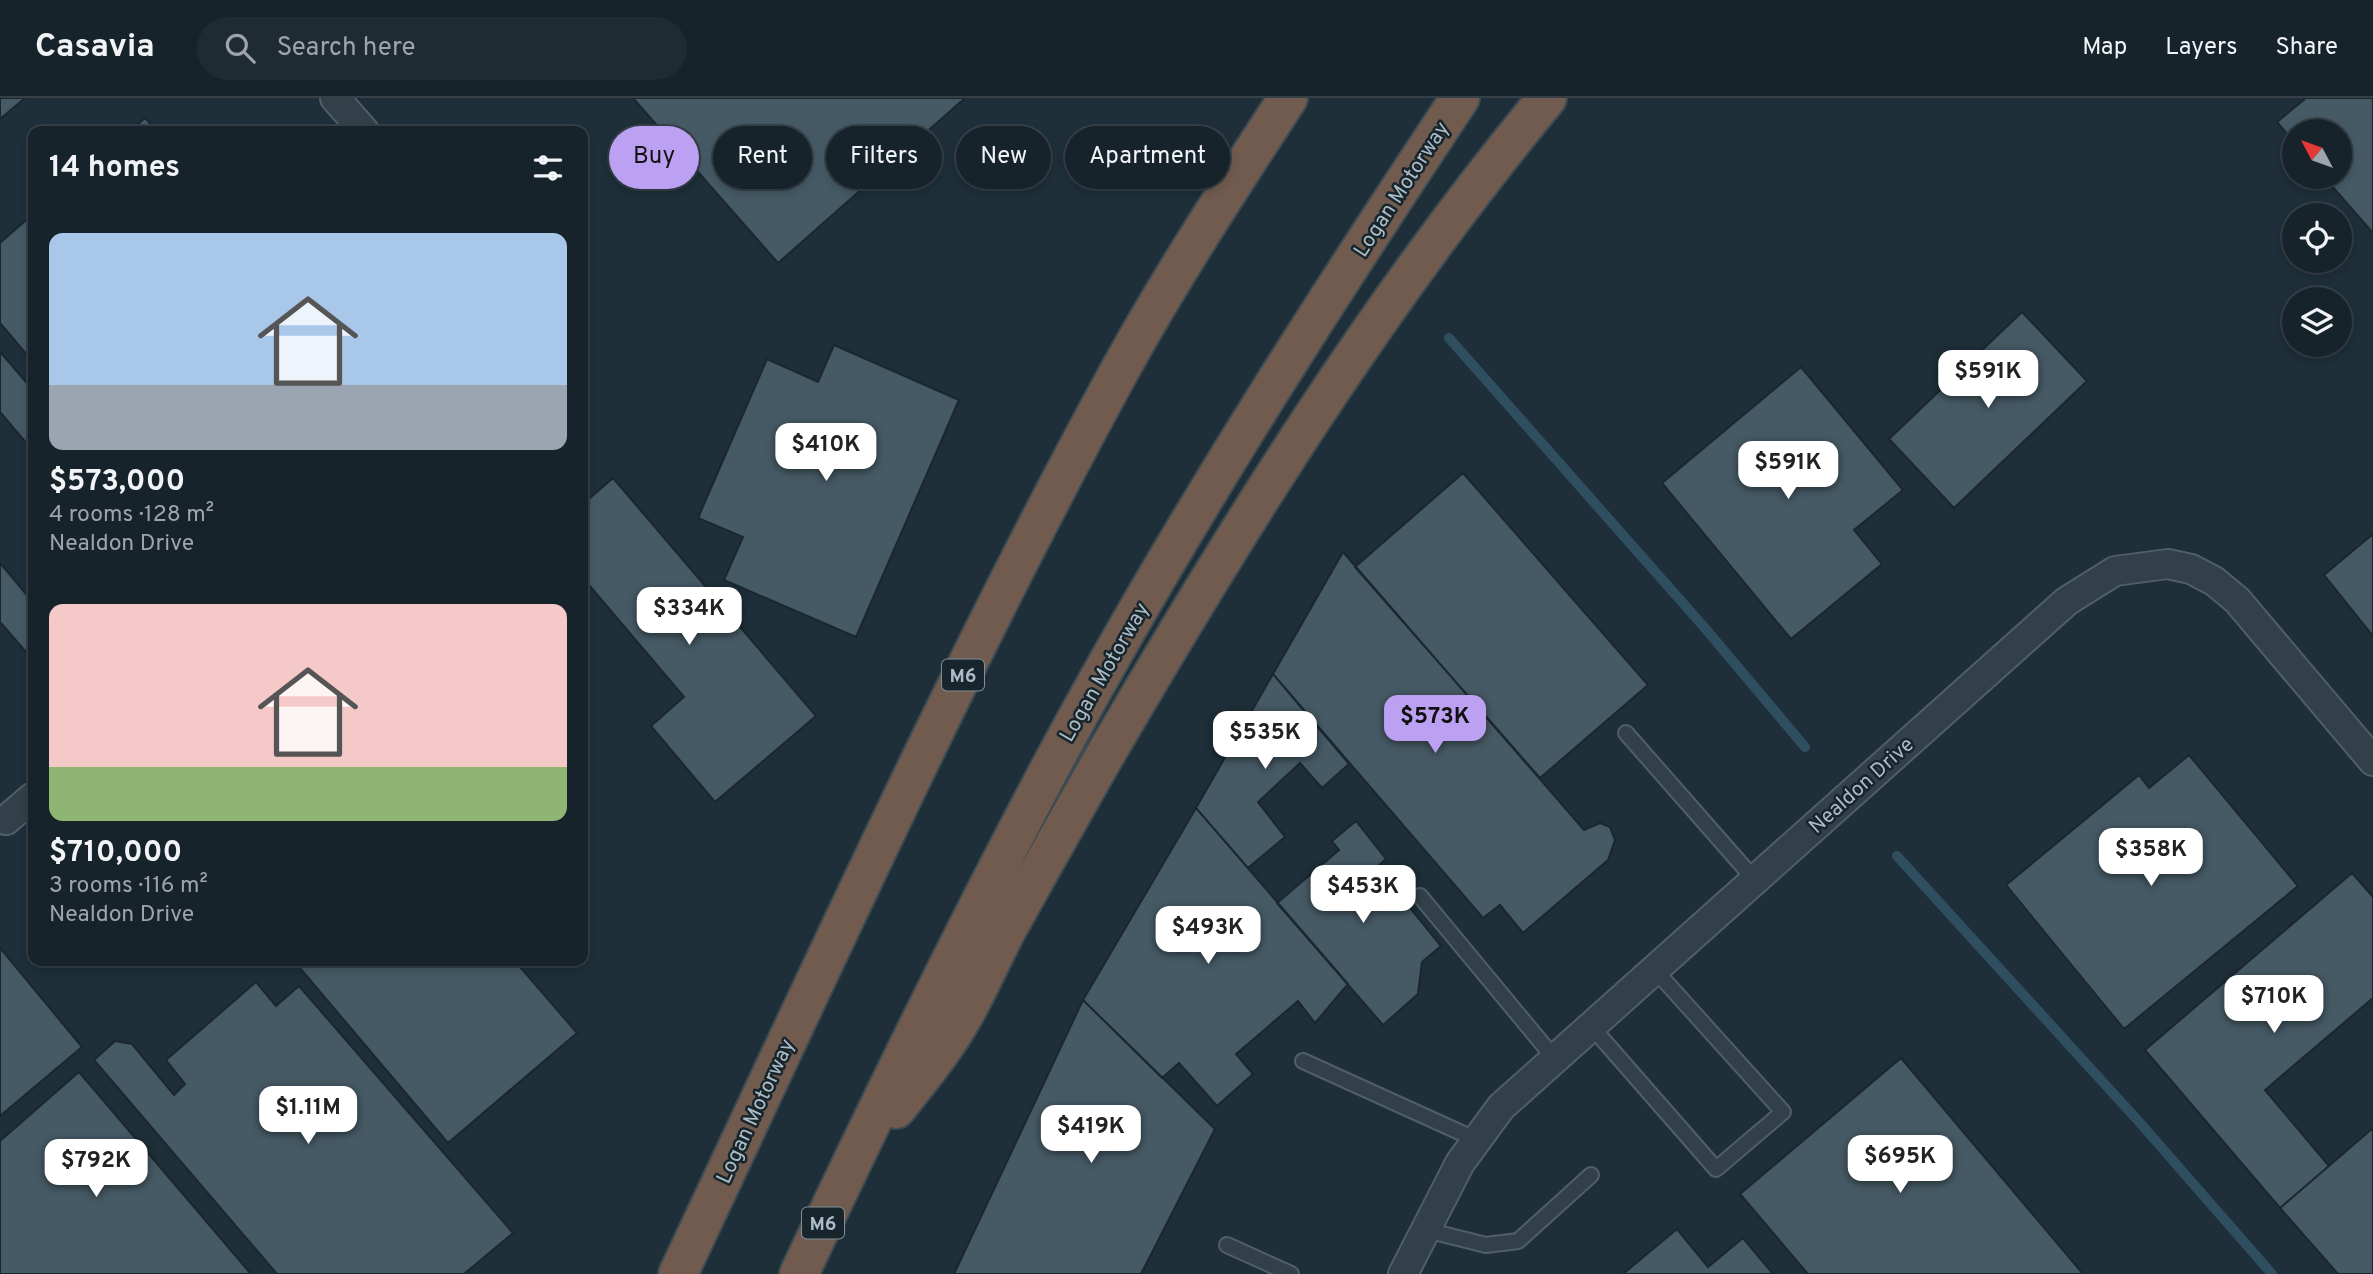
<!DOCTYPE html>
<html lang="en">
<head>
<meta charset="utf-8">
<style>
	:root { --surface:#16232b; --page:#1f2b33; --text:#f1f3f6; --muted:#9ea4a9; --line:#354047; --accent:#bca0f2 }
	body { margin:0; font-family:Overpass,sans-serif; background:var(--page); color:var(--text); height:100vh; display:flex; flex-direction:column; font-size:26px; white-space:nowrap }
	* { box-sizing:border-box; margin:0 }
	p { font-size:23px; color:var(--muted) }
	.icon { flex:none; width:38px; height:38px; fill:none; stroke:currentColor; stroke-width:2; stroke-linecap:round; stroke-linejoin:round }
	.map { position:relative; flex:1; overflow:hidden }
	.sheet { position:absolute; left:28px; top:28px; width:560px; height:840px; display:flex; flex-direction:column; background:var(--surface); border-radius:14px; box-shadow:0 4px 10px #0003,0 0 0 2px var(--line) }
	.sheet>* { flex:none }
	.guide { position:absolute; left:609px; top:28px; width:665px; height:63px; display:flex; gap:14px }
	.needle { width:46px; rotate:311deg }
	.controls { position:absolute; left:2282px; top:21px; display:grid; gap:14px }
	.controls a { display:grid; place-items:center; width:70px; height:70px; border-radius:50%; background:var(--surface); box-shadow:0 4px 10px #0003,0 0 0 2px var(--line); font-size:35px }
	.price { position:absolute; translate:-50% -60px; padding:0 16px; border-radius:14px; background:#fff; color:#222; font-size:23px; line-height:46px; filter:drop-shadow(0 2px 4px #0008) }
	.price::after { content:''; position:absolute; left:50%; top:42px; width:21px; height:16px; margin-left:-10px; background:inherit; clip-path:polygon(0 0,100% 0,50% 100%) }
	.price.active { background:var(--accent); color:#111 }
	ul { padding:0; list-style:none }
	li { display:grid; align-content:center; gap:14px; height:371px; padding:0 21px }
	li span { display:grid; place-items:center; height:217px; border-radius:14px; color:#555 }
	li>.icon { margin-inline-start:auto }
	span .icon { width:126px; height:126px; fill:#fffc; stroke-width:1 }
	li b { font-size:30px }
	h2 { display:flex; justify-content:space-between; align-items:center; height:84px; padding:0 21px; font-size:30px }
	.chip { padding:0 24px; border-radius:32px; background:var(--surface); box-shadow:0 4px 10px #0003,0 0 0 2px var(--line); font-size:24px; line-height:63px }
	.chip.active { background:var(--accent); color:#111 }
	header { display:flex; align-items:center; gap:42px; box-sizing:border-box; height:98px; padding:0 35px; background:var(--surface); border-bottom:2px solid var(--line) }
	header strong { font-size:33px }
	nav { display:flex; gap:38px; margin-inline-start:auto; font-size:24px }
	.search { width:490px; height:63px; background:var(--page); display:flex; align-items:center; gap:18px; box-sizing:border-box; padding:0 24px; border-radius:38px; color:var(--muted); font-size:26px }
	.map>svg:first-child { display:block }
</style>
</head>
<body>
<header>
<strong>Casavia</strong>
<div class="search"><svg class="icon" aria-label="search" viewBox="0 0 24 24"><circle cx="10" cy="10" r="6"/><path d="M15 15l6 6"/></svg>Search here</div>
<nav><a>Map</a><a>Layers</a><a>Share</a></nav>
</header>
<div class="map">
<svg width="2373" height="1176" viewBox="0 0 2373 1176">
	<rect width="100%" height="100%" fill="#1e2f39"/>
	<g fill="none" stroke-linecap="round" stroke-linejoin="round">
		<path stroke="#2f4e5f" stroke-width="10" d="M 1449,240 L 1704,529 L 1805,649
			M 1897,758 L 2141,1026 L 2272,1176"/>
	</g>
	<path fill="#465a65" stroke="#1a272f" stroke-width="2" d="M 0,0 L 25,0 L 0,21 Z
		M 633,0 L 965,0 L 778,165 Z
		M 2306,0 L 2373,0 L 2373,135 L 2324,79 L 2340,79 L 2340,33 L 2294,33 L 2294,44 L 2277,24 Z
		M 145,20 L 157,33 L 130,33 Z
		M 33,116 L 33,264 L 0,225 L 0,145 Z
		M 2022,214 L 2087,283 L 1954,410 L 1889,341 Z
		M 834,247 L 959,302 L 856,539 L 724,482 L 743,439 L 698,420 L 767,261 L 818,284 Z
		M 0,254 L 33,292 L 33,353 L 0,314 Z
		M 1801,269 L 1903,392 L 1854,432 L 1882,466 L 1791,541 L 1662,385 Z
		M 1463,375 L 1648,587 L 1540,680 L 1355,469 Z
		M 613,380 L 816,618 L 715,704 L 651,628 L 684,599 L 583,480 L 583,406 Z
		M 2373,436 L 2373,538 L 2324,477 Z
		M 1343,454 L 1584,732 L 1600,725 L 1610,729 L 1615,742 L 1608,762 L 1523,835 L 1500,807 L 1483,820 L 1273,576 Z
		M 0,465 L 31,502 L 33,500 L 33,562 L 0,524 Z
		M 1273,576 L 1349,666 L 1322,690 L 1300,665 L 1258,704 L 1285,739 L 1248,770 L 1196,710 Z
		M 2189,657 L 2298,788 L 2124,931 L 2006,787 L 2139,677 L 2149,690 Z
		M 1196,710 L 1348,886 L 1315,925 L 1298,903 L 1236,956 L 1253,976 L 1217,1008 L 1179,965 L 1162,980 L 1083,902 Z
		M 1356,723 L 1386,761 L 1377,769 L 1441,848 L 1422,864 L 1418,896 L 1383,927 L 1277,805 L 1339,752 L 1332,743 Z
		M 2352,775 L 2373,799 L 2373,900 L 2265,992 L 2329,1068 L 2280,1110 L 2145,952 Z
		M 0,850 L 82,949 L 0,1018 Z
		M 294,863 L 515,863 L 577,935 L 448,1045 Z
		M 256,884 L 276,908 L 299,888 L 513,1135 L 464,1176 L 277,1176 L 94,962 L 115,943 L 132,946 L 174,997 L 185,986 L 166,962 Z
		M 1083,902 L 1215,1031 L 1141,1176 L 954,1176 Z
		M 1901,960 L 2083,1176 L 1808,1176 L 1740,1096 Z
		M 79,974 L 251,1176 L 0,1176 L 0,1043 Z
		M 2373,1030 L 2373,1176 L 2338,1176 L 2280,1110 Z
		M 1677,1131 L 1708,1169 L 1743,1140 L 1773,1176 L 1623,1176 Z"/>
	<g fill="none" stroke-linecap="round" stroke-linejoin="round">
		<defs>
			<path id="lane" d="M 1626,635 L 1755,782
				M 1420,798 L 1555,961
				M 1591,928 L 1716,1071 L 1783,1014 L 1655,872
				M 1303,963 L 1477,1042
				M 1426,1132 L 1486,1147 L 1518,1143 L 1591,1077
				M 1227,1147 L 1291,1176"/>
			<path id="street" d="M 335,0 L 364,33
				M 6,722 L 33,699
				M 1403,1176 L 1460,1065 L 1501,1009 L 2067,503 L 2115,473 L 2168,466 L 2191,471 L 2214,483 L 2237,502 L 2373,663"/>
			<path id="highway" d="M 896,1011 C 913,989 932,967 947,944 C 970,911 986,872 1004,837 C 1037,777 1071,717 1105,657 C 1238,429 1378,204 1547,0
				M 678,1176 C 821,873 959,566 1120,272 C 1171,179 1230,89 1288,0
				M 799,1176 C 883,998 969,821 1062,648 C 1182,425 1320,211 1460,0"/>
		</defs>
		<use href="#lane" stroke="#505e67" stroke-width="18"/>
		<use href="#street" stroke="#505e67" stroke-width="32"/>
		<use href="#highway" stroke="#3d4b53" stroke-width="42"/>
		<use href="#lane" stroke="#324149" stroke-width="14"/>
		<use href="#street" stroke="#324149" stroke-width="28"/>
		<use href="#highway" stroke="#705b4e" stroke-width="38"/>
	</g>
	<g text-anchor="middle" stroke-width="5" stroke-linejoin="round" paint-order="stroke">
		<g fill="#18252d" stroke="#808f98" stroke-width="2">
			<rect x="942" y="561.5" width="42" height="31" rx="5"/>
			<rect x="802" y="1109.5" width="42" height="31" rx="5"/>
		</g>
		<g font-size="19" font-weight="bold" fill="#acbcc6">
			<text x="963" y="584">M6</text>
			<text x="823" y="1132">M6</text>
		</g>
		<g font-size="21" fill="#acbcc6" stroke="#18252d">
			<text transform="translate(1401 91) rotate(-57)" y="7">Logan Motorway</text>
			<text transform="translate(1104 574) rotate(-60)" y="7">Logan Motorway</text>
			<text transform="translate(1861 687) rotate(-42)" y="7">Nealdon Drive</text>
			<text transform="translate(755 1013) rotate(-65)" y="7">Logan Motorway</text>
		</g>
	</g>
</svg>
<div class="controls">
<a><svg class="needle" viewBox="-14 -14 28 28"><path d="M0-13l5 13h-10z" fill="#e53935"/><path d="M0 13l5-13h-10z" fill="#9ea4a9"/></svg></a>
<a><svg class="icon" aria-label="locate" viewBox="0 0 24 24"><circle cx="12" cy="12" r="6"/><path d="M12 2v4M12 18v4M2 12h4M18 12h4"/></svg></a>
<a><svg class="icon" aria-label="layers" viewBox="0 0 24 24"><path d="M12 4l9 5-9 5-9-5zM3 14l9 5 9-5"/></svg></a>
</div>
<b class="price" style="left:1988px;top:312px">$591K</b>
<b class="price" style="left:826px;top:385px">$410K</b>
<b class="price" style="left:1788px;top:403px">$591K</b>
<b class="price" style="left:689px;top:549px">$334K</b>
<b class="price active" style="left:1435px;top:657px">$573K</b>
<b class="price" style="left:1265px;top:673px">$535K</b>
<b class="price" style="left:2151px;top:790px">$358K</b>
<b class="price" style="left:1363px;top:827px">$453K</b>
<b class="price" style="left:1208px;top:868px">$493K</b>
<b class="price" style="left:2274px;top:937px">$710K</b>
<b class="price" style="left:308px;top:1048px">$1.11M</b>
<b class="price" style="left:1091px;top:1067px">$419K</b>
<b class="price" style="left:1900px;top:1097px">$695K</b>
<b class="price" style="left:96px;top:1101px">$792K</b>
<div class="guide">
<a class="chip active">Buy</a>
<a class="chip">Rent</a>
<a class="chip">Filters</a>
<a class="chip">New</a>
<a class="chip">Apartment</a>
</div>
<section class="sheet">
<h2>14 homes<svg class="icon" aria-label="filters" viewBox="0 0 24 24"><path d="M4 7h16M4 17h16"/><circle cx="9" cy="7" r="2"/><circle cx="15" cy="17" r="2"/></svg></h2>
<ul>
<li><span style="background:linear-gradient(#a9c7e8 70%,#9aa5b1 0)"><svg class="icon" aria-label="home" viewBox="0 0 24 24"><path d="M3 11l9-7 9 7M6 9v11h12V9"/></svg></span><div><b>$573,000</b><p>4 rooms · 128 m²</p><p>Nealdon Drive</p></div></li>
<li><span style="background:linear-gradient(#f6c9c9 75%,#8fb573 0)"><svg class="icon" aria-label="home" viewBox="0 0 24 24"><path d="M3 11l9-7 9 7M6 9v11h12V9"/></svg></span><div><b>$710,000</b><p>3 rooms · 116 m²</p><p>Nealdon Drive</p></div></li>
</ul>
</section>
</div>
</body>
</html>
